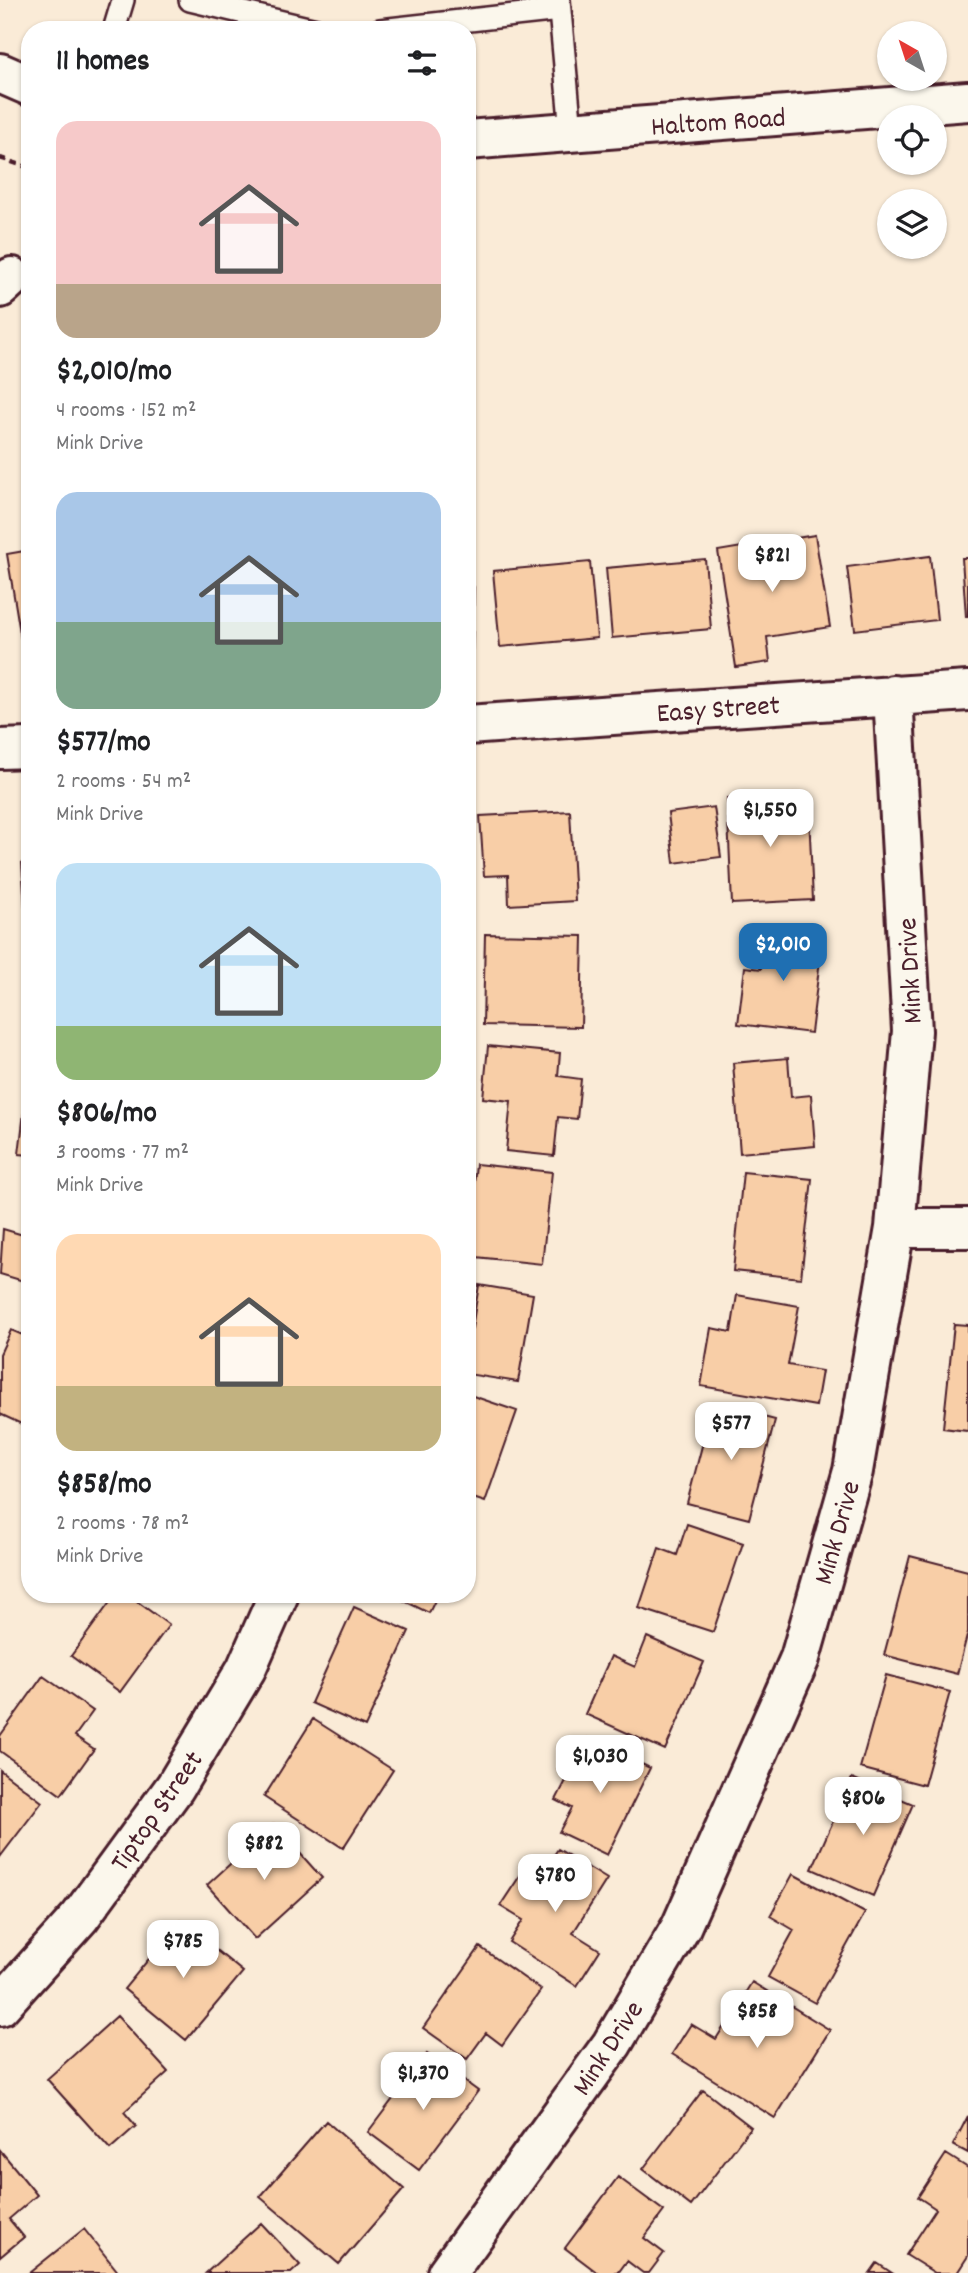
<!DOCTYPE html>
<html lang="en">
<head>
<meta charset="utf-8">
<style>
	:root { --surface:#fff; --page:#f6f6f6; --text:#202124; --muted:#757577; --accent:#1f6fb2 }
	body { margin:0; font-family:Dekko,sans-serif; background:var(--page); color:var(--text); height:100vh; display:flex; flex-direction:column; font-size:26px; white-space:nowrap }
	* { box-sizing:border-box; margin:0 }
	p { font-size:23px; color:var(--muted) }
	.icon { flex:none; width:38px; height:38px; fill:none; stroke:currentColor; stroke-width:2; stroke-linecap:round; stroke-linejoin:round }
	.map { position:relative; flex:1; overflow:hidden }
	.drawer { position:absolute; left:21px; top:21px; width:455px; height:1582px; display:flex; flex-direction:column; background:var(--surface); border-radius:28px; box-shadow:0 2px 5px #0004 }
	.drawer>* { flex:none }
	.needle { width:46px; rotate:321deg }
	.fabs { position:absolute; left:877px; top:21px; display:grid; gap:14px }
	.fabs a { display:grid; place-items:center; width:70px; height:70px; border-radius:50%; background:var(--surface); box-shadow:0 2px 5px #0004; font-size:35px }
	.price { position:absolute; translate:-50% -60px; padding:0 16px; border-radius:14px; background:#fff; color:#222; font-size:23px; line-height:46px; filter:drop-shadow(0 2px 4px #0008) }
	.price::after { content:''; position:absolute; left:50%; top:42px; width:21px; height:16px; margin-left:-10px; background:inherit; clip-path:polygon(0 0,100% 0,50% 100%) }
	.price.on { background:var(--accent); color:#fff }
	ul { padding:0; list-style:none }
	li { display:grid; align-content:center; gap:14px; height:371px; padding:0 35px }
	li span { display:grid; place-items:center; height:217px; border-radius:21px; color:#555 }
	li>.icon { margin-inline-start:auto }
	span .icon { width:126px; height:126px; fill:#fffc; stroke-width:1 }
	li b { font-size:30px }
	h2 { display:flex; justify-content:space-between; align-items:center; height:84px; padding:0 35px; font-size:30px }
	.map>svg:first-child { display:block }
</style>
</head>
<body>
<div class="map">
<svg width="968" height="2273" viewBox="0 0 968 2273">
	<rect width="100%" height="100%" fill="#faebd7"/>
	<filter id="ink" filterUnits="userSpaceOnUse"><feTurbulence type="fractalNoise" baseFrequency=".0143" numOctaves="2"/><feDisplacementMap in="SourceGraphic" scale="14" xChannelSelector="R" yChannelSelector="G"/><feConvolveMatrix kernelMatrix="1 2 1 2 8 2 1 2 1" color-interpolation-filters="sRGB"/></filter>
	<g filter="url(#ink)">
		<path fill="#f8cea7" stroke="#4a1f2b" stroke-width="2" d="M 815,535 L 830,627 L 767,637 L 770,662 L 736,667 L 718,551 Z
			M 30,550 L 30,687 L 29,687 L 7,554 Z
			M 930,556 L 937,620 L 855,630 L 847,567 Z
			M 962,558 L 968,558 L 968,617 L 966,617 Z
			M 705,559 L 711,629 L 612,638 L 606,568 Z
			M 590,562 L 597,638 L 500,647 L 493,571 Z
			M 467,586 L 474,587 L 472,655 L 467,655 Z
			M 808,793 L 813,900 L 732,904 L 727,798 Z
			M 714,807 L 721,857 L 674,863 L 668,813 Z
			M 570,811 L 575,901 L 509,905 L 508,875 L 484,876 L 480,816 Z
			M 30,862 L 30,922 L 26,922 L 22,863 Z
			M 766,928 L 823,935 L 811,1033 L 738,1024 L 745,967 L 761,969 Z
			M 485,934 L 583,936 L 581,1027 L 483,1025 Z
			M 488,1046 L 560,1053 L 558,1076 L 581,1079 L 577,1119 L 558,1117 L 554,1156 L 506,1151 L 511,1101 L 483,1098 Z
			M 788,1058 L 791,1097 L 811,1095 L 815,1146 L 740,1153 L 733,1063 Z
			M 25,1104 L 30,1105 L 30,1155 L 19,1154 Z
			M 476,1164 L 552,1172 L 542,1264 L 467,1256 Z
			M 743,1172 L 812,1179 L 801,1278 L 733,1271 Z
			M 3,1229 L 30,1237 L 30,1283 L 0,1274 Z
			M 479,1285 L 533,1294 L 518,1382 L 467,1374 L 467,1327 L 472,1328 Z
			M 737,1295 L 799,1306 L 788,1365 L 822,1371 L 816,1406 L 701,1386 L 711,1328 L 731,1332 Z
			M 954,1324 L 968,1325 L 968,1431 L 943,1428 Z
			M 11,1330 L 30,1338 L 30,1428 L 0,1414 L 0,1354 Z
			M 467,1394 L 517,1411 L 485,1502 L 467,1496 Z
			M 713,1404 L 775,1420 L 749,1519 L 687,1503 Z
			M 687,1524 L 743,1543 L 713,1632 L 639,1608 L 659,1548 L 677,1555 Z
			M 910,1556 L 968,1571 L 968,1632 L 957,1674 L 884,1655 Z
			M 116,1594 L 127,1594 L 169,1625 L 120,1692 L 71,1656 Z
			M 390,1594 L 438,1594 L 429,1613 Z
			M 354,1607 L 409,1631 L 365,1727 L 311,1703 Z
			M 647,1637 L 704,1662 L 665,1750 L 585,1714 L 611,1656 L 635,1667 Z
			M 886,1675 L 950,1692 L 924,1785 L 860,1768 Z
			M 43,1676 L 93,1711 L 75,1736 L 94,1749 L 61,1795 L 0,1751 L 0,1736 Z
			M 313,1719 L 393,1770 L 343,1848 L 264,1797 Z
			M 588,1738 L 650,1768 L 607,1855 L 559,1832 L 572,1808 L 556,1800 Z
			M 0,1770 L 42,1802 L 0,1857 Z
			M 852,1778 L 913,1804 L 873,1896 L 812,1869 Z
			M 274,1824 L 322,1878 L 255,1939 L 207,1885 Z
			M 558,1849 L 607,1879 L 573,1933 L 600,1950 L 577,1986 L 509,1942 L 523,1920 L 500,1906 L 529,1862 L 543,1871 Z
			M 793,1874 L 865,1913 L 815,2003 L 768,1977 L 794,1930 L 770,1916 Z
			M 180,1921 L 243,1972 L 186,2040 L 124,1989 Z
			M 480,1947 L 541,1990 L 502,2045 L 486,2033 L 467,2059 L 423,2028 Z
			M 752,1982 L 830,2030 L 775,2118 L 672,2054 L 691,2024 L 716,2039 Z
			M 117,2016 L 168,2072 L 124,2112 L 136,2126 L 110,2149 L 47,2079 Z
			M 427,2054 L 478,2091 L 419,2170 L 368,2132 Z
			M 703,2090 L 751,2127 L 691,2206 L 643,2169 Z
			M 968,2116 L 968,2153 L 953,2145 Z
			M 326,2121 L 404,2189 L 339,2264 L 260,2197 Z
			M 0,2150 L 37,2195 L 9,2219 L 24,2237 L 0,2257 Z
			M 946,2154 L 968,2168 L 968,2256 L 957,2273 L 935,2273 L 906,2255 L 936,2209 L 918,2197 Z
			M 618,2177 L 664,2211 L 644,2238 L 664,2253 L 649,2273 L 643,2273 L 627,2261 L 618,2273 L 598,2273 L 565,2248 Z
			M 261,2223 L 300,2265 L 291,2273 L 206,2273 Z
			M 84,2229 L 119,2273 L 29,2273 Z
			M 877,2263 L 892,2273 L 870,2273 Z"/>
		<g fill="none" stroke-linecap="round" stroke-linejoin="round">
			<defs>
				<path id="service" d="M 190,0 L 316,30
					M 559,0 L 571,131
					M 114,30 L 123,0
					M 380,30 L 560,10"/>
				<path id="minor" d="M 0,288 L 12,277
					M 467,725 L 968,691
					M 0,749 L 30,748
					M 895,1228 L 968,1228
					M 0,2006 L 80,1917 L 175,1787 L 246,1669 L 279,1594
					M 447,2273 L 612,2044 L 681,1927 L 800,1658 L 853,1471 L 895,1228 L 912,1031 L 893,695"/>
				<path id="secondary" d="M 0,73 L 30,86
					M 467,140 L 968,101"/>
			</defs>
			<use href="#service" stroke="#4a1f2b" stroke-width="26"/>
			<use href="#minor" stroke="#4a1f2b" stroke-width="44"/>
			<use href="#secondary" stroke="#4a1f2b" stroke-width="44"/>
			<path stroke="#4a1f2b" stroke-width="4.5" stroke-dasharray="7 5" stroke-linecap="butt" d="M 0,158 L 30,168"/>
			<use href="#service" stroke="#fbf7ec" stroke-width="21"/>
			<use href="#minor" stroke="#fbf7ec" stroke-width="38"/>
			<use href="#secondary" stroke="#fbf7ec" stroke-width="38"/>
		</g>
	</g>
	<g text-anchor="middle" stroke-width="5" stroke-linejoin="round" paint-order="stroke">
		<g font-size="28" fill="#4a1f2b" stroke="#fbf7ec">
			<text transform="translate(718 120) rotate(-4)" y="10">Haltom Road</text>
			<text transform="translate(718 707) rotate(-4)" y="10">Easy Street</text>
			<text transform="translate(908 971) rotate(-93)" y="10">Mink Drive</text>
			<text transform="translate(835 1532) rotate(-74)" y="10">Mink Drive</text>
			<text transform="translate(155 1810) rotate(-55)" y="10">Tiptop Street</text>
			<text transform="translate(606 2047) rotate(-57)" y="10">Mink Drive</text>
		</g>
	</g>
</svg>
<div class="fabs">
<a><svg class="needle" viewBox="-14 -14 28 28"><path d="M0-13l5 13h-10z" fill="#e53935"/><path d="M0 13l5-13h-10z" fill="#757577"/></svg></a>
<a><svg class="icon" aria-label="locate" viewBox="0 0 24 24"><circle cx="12" cy="12" r="6"/><path d="M12 2v4M12 18v4M2 12h4M18 12h4"/></svg></a>
<a><svg class="icon" aria-label="layers" viewBox="0 0 24 24"><path d="M12 4l9 5-9 5-9-5zM3 14l9 5 9-5"/></svg></a>
</div>
<b class="price" style="left:772px;top:594px">$821</b>
<b class="price" style="left:770px;top:849px">$1,550</b>
<b class="price on" style="left:783px;top:983px">$2,010</b>
<b class="price" style="left:731px;top:1462px">$577</b>
<b class="price" style="left:600px;top:1795px">$1,030</b>
<b class="price" style="left:863px;top:1837px">$806</b>
<b class="price" style="left:264px;top:1882px">$882</b>
<b class="price" style="left:555px;top:1914px">$780</b>
<b class="price" style="left:183px;top:1980px">$785</b>
<b class="price" style="left:757px;top:2050px">$858</b>
<b class="price" style="left:423px;top:2112px">$1,370</b>
<section class="drawer">
<h2>11 homes<svg class="icon" aria-label="filters" viewBox="0 0 24 24"><path d="M4 7h16M4 17h16"/><circle cx="9" cy="7" r="2"/><circle cx="15" cy="17" r="2"/></svg></h2>
<ul>
<li><span style="background:linear-gradient(#f6c9c9 75%,#b9a48a 0)"><svg class="icon" aria-label="home" viewBox="0 0 24 24"><path d="M3 11l9-7 9 7M6 9v11h12V9"/></svg></span><div><b>$2,010/mo</b><p>4 rooms · 152 m²</p><p>Mink Drive</p></div></li>
<li><span style="background:linear-gradient(#a9c7e8 60%,#7fa58c 0)"><svg class="icon" aria-label="home" viewBox="0 0 24 24"><path d="M3 11l9-7 9 7M6 9v11h12V9"/></svg></span><div><b>$577/mo</b><p>2 rooms · 54 m²</p><p>Mink Drive</p></div></li>
<li><span style="background:linear-gradient(#bfe0f5 75%,#8fb573 0)"><svg class="icon" aria-label="home" viewBox="0 0 24 24"><path d="M3 11l9-7 9 7M6 9v11h12V9"/></svg></span><div><b>$806/mo</b><p>3 rooms · 77 m²</p><p>Mink Drive</p></div></li>
<li><span style="background:linear-gradient(#ffd9b3 70%,#c2b280 0)"><svg class="icon" aria-label="home" viewBox="0 0 24 24"><path d="M3 11l9-7 9 7M6 9v11h12V9"/></svg></span><div><b>$858/mo</b><p>2 rooms · 78 m²</p><p>Mink Drive</p></div></li>
</ul>
</section>
</div>
</body>
</html>
